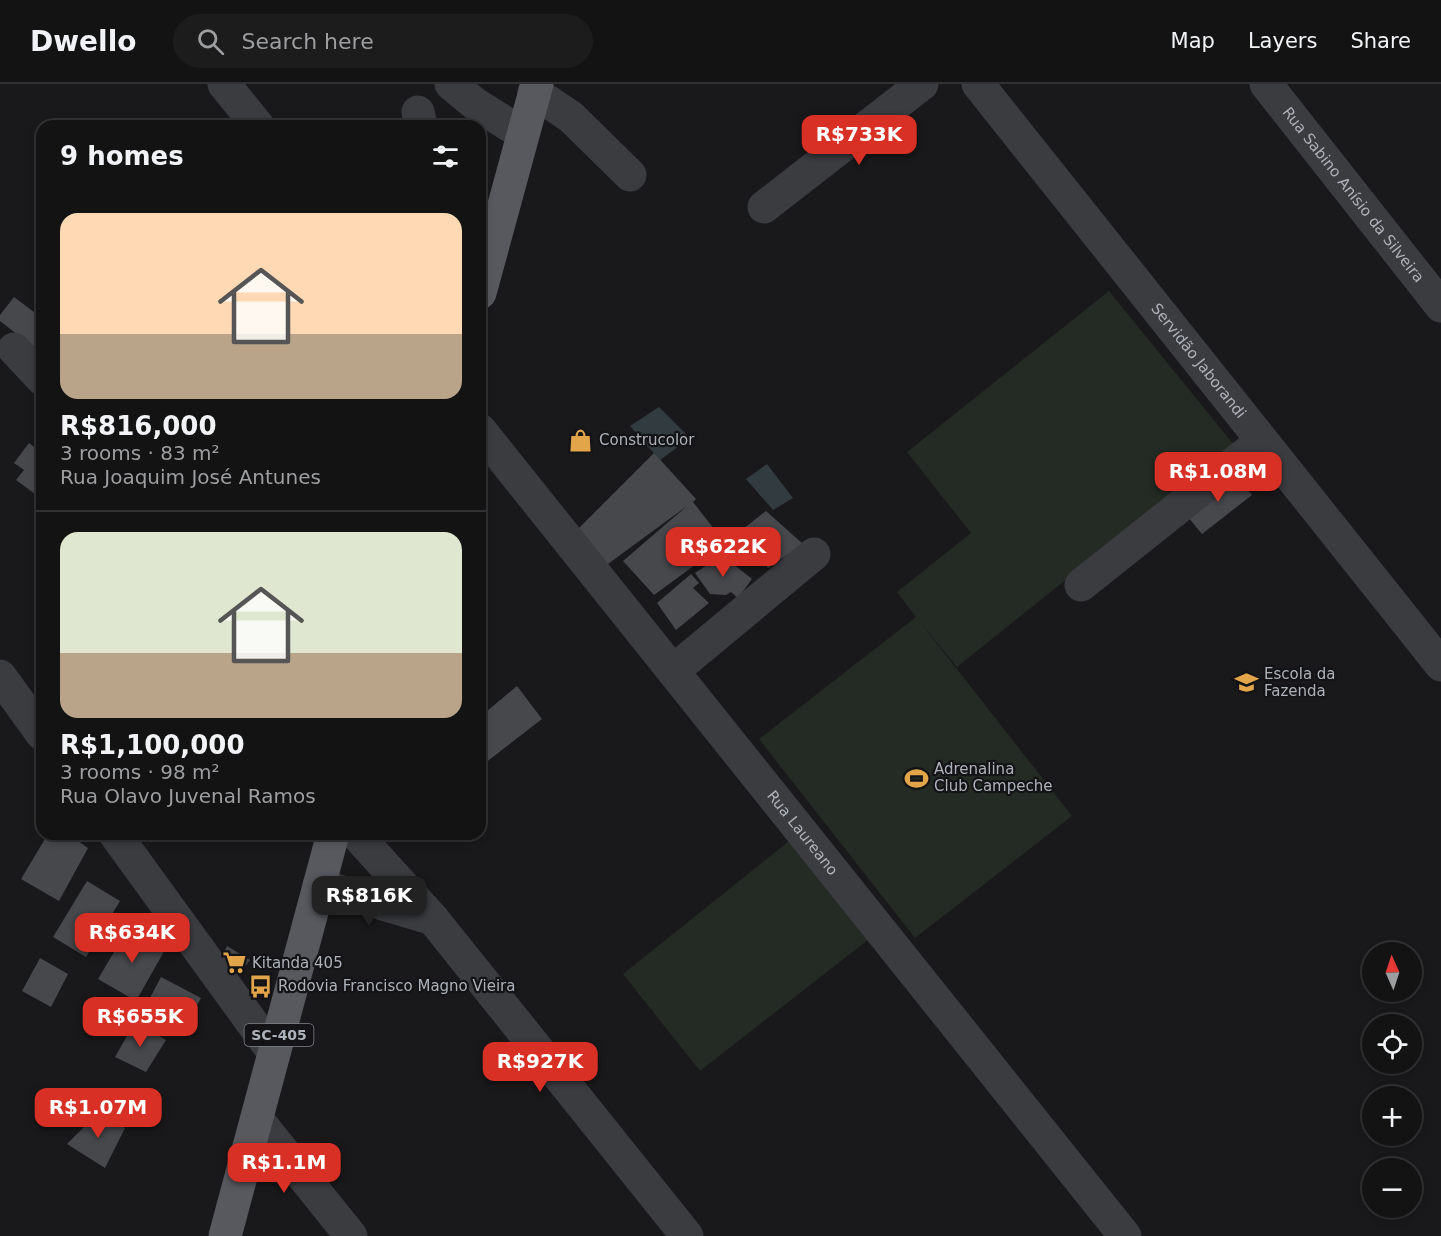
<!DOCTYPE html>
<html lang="en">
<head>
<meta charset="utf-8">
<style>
	:root { --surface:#131314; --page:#1c1c1d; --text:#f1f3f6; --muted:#9d9ea0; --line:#323234; --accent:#d93025 }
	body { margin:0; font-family:"DejaVu Sans",sans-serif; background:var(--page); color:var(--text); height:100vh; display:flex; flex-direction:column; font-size:22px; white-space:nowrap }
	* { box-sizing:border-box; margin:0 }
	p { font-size:20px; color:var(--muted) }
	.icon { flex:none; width:33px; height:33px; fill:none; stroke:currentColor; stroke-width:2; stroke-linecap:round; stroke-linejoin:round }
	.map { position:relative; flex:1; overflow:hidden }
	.details { position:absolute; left:36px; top:36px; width:450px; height:720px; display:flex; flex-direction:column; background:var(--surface); border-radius:18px; box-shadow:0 3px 9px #0003,0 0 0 2px var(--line) }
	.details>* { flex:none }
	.needle { width:39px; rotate:357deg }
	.tools { position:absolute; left:1362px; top:858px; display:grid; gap:12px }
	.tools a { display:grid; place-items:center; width:60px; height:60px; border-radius:50%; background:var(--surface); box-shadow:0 3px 9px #0003,0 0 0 2px var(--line); font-size:30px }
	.price { position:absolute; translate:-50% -51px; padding:0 14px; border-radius:12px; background:var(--accent); color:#fff; font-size:20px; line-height:39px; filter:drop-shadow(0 2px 3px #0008) }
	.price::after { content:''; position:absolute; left:50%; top:36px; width:18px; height:14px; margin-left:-9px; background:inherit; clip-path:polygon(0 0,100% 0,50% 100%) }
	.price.selected { background:#222; color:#fff }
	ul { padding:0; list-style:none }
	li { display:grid; align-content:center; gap:12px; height:318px; padding:0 24px }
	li+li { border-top:2px solid var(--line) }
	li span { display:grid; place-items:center; height:186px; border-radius:18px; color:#555 }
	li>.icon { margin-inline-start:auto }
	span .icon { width:108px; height:108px; fill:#fffc; stroke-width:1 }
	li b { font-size:26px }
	h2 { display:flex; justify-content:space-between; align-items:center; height:72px; padding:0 24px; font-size:26px }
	header { display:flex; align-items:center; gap:36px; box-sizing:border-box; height:84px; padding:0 30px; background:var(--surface); border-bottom:2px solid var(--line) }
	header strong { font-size:28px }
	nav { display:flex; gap:33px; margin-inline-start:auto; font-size:21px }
	.search { width:420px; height:54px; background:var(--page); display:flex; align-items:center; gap:15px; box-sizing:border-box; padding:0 21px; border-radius:33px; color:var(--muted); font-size:22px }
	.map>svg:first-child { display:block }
</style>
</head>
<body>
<header>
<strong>Dwello</strong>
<div class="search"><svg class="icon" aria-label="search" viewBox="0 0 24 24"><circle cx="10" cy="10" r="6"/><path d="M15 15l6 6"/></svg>Search here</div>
<nav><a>Map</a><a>Layers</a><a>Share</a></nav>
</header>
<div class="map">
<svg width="1441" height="1152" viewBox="0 0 1441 1152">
	<rect width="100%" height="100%" fill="#19191b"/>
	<path fill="#232b24" d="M 1109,207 L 1234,361 L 957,583 L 920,538 L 1072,732 L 915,854 L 759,655 L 916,533 L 897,508 L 971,449 L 907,368 Z
		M 794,753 L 873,852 L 700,987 L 623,890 Z"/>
	<path fill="#323b40" d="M 659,323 L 690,354 L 660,376 L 630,342 Z
		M 767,380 L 793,414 L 773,426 L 746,395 Z"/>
	<path fill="#46484b" d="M 14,213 L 42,234 L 42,256 L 36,265 L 0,237 L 0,231 Z
		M 29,359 L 42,369 L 42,415 L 16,396 L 24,386 L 14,379 Z
		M 654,369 L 696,415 L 693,418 L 725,459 L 654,511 L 623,477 L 687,422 L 608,480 L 574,449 Z
		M 1233,388 L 1252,411 L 1202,450 L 1183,427 Z
		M 766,427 L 803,460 L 768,484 L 761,475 L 754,478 L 743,464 L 750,458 L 734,452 Z
		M 722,471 L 752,495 L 738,514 L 731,508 L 726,511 L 710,510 L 695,489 Z
		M 691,490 L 699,499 L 693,504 L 709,519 L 676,546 L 657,519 Z
		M 517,602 L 542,635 L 480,683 L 480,633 Z
		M 48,750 L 68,750 L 88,764 L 59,817 L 21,795 Z
		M 87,797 L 120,817 L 86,873 L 53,853 Z
		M 129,843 L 166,864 L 136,917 L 98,895 Z
		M 227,862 L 250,876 L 237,892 L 218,882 Z
		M 40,874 L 68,890 L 51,923 L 22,907 Z
		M 161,893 L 201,914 L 182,950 L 142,929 Z
		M 135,938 L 166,956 L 146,988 L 115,973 Z
		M 99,1028 L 125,1044 L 105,1084 L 67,1060 Z"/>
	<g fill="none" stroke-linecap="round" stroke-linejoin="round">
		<g stroke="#3b3c40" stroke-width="33">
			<path d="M 224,0 L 258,42"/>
			<path d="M 451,0 L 474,19 L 523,50"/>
			<path id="s1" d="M 978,0 L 1441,581"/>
			<path id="s2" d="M 1266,0 L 1441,222"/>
			<path d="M 534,8 L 571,33 L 630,91"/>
			<path d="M 418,28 L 421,42"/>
			<path d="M 764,123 L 922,0"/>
			<path d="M 14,265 L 42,295"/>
			<path id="s3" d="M 480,346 L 1125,1152"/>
			<path d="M 1081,501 L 1262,357"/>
			<path d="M 673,587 L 814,470"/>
			<path d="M 0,592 L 42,650"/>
			<path d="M 115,750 L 274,969"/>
			<path d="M 356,750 L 433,835 L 687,1152"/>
			<path d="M 319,801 L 433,835"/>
			<path d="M 257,1035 L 351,1152"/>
		</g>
		<path stroke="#57595f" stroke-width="33" d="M 480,209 L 537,0
			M 225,1152 L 333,750"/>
	</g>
	<defs>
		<symbol id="shop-bare" viewBox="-9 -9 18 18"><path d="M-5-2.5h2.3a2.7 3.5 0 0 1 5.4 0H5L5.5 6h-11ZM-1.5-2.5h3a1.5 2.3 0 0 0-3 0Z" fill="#e3a54a" stroke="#141416" stroke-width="2.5" paint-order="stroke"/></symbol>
		<symbol id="school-bare" viewBox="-9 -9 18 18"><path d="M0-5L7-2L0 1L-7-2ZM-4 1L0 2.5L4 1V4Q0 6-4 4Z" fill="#e3a54a" stroke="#141416" stroke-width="2.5" paint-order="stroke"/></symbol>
		<symbol id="stadium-bare" viewBox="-9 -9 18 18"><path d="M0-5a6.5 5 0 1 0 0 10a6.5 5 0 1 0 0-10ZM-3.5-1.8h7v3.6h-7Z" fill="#e3a54a" stroke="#141416" stroke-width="2.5" paint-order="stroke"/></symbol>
		<symbol id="supermarket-bare" viewBox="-9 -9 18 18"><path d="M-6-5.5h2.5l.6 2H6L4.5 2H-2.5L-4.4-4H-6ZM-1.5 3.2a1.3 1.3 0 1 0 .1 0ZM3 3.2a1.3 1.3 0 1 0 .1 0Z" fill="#e3a54a" stroke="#141416" stroke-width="2.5" paint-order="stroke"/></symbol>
		<symbol id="bus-bare" viewBox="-9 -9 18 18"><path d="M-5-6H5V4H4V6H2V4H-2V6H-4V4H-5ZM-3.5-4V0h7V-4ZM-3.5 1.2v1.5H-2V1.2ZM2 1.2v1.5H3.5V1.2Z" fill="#e3a54a" stroke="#141416" stroke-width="2.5" paint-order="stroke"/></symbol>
	</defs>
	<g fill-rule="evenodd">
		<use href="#shop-bare" x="564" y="340" width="33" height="33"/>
		<use href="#school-bare" x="1230" y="582" width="33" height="33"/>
		<use href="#stadium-bare" x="900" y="678" width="33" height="33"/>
		<use href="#supermarket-bare" x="218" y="862" width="33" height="33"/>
		<use href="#bus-bare" x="244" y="886" width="33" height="33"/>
	</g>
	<g text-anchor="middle" stroke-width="4.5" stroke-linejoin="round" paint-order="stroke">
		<rect fill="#141416" stroke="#7f8389" stroke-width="1.5" x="244.5" y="940" width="69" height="22" rx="4.5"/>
		<g font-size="14" font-weight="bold" fill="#adb2ba">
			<text x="279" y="956">SC-405</text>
		</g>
		<g font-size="15" fill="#adb2ba" stroke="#141416">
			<text dy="5" stroke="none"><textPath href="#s2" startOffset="141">Rua Sabino Anísio da Silveira</textPath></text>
			<text dy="5" stroke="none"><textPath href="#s1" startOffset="354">Servidão Jaborandi</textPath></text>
			<text dy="5" stroke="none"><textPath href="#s3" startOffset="516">Rua Laureano</textPath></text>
		</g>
		<g font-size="15" fill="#adb2ba" stroke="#141416" text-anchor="start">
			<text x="599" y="361">Construcolor</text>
			<text x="1264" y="595">Escola da<tspan x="1264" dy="17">Fazenda</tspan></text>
			<text x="934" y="690">Adrenalina<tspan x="934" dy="17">Club Campeche</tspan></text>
			<text x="252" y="884">Kitanda 405</text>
			<text x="278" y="907">Rodovia Francisco Magno Vieira</text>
		</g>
	</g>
</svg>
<div class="tools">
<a><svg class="needle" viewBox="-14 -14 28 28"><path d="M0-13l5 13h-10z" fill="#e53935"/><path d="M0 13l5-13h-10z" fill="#9d9ea0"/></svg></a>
<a><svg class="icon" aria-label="locate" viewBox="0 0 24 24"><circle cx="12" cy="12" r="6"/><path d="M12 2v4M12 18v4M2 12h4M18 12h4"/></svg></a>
<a>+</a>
<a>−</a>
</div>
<b class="price" style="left:859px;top:82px">R$733K</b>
<b class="price" style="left:1218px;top:419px">R$1.08M</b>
<b class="price" style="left:723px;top:494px">R$622K</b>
<b class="price selected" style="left:369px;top:843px">R$816K</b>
<b class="price" style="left:132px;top:880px">R$634K</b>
<b class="price" style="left:140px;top:964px">R$655K</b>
<b class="price" style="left:540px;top:1009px">R$927K</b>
<b class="price" style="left:98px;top:1055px">R$1.07M</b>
<b class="price" style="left:284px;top:1110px">R$1.1M</b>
<section class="details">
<h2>9 homes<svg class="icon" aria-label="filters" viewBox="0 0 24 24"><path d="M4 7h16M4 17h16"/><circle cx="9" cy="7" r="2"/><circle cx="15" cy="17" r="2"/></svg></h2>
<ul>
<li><span style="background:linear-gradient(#ffd9b3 65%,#b9a48a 0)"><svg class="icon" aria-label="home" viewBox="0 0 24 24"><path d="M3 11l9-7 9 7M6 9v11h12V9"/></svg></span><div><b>R$816,000</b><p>3 rooms · 83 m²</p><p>Rua Joaquim José Antunes</p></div></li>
<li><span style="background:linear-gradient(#dfe7d0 65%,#b9a48a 0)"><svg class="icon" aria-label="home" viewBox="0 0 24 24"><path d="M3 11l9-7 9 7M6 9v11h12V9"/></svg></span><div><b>R$1,100,000</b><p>3 rooms · 98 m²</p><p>Rua Olavo Juvenal Ramos</p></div></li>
</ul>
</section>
</div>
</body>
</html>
